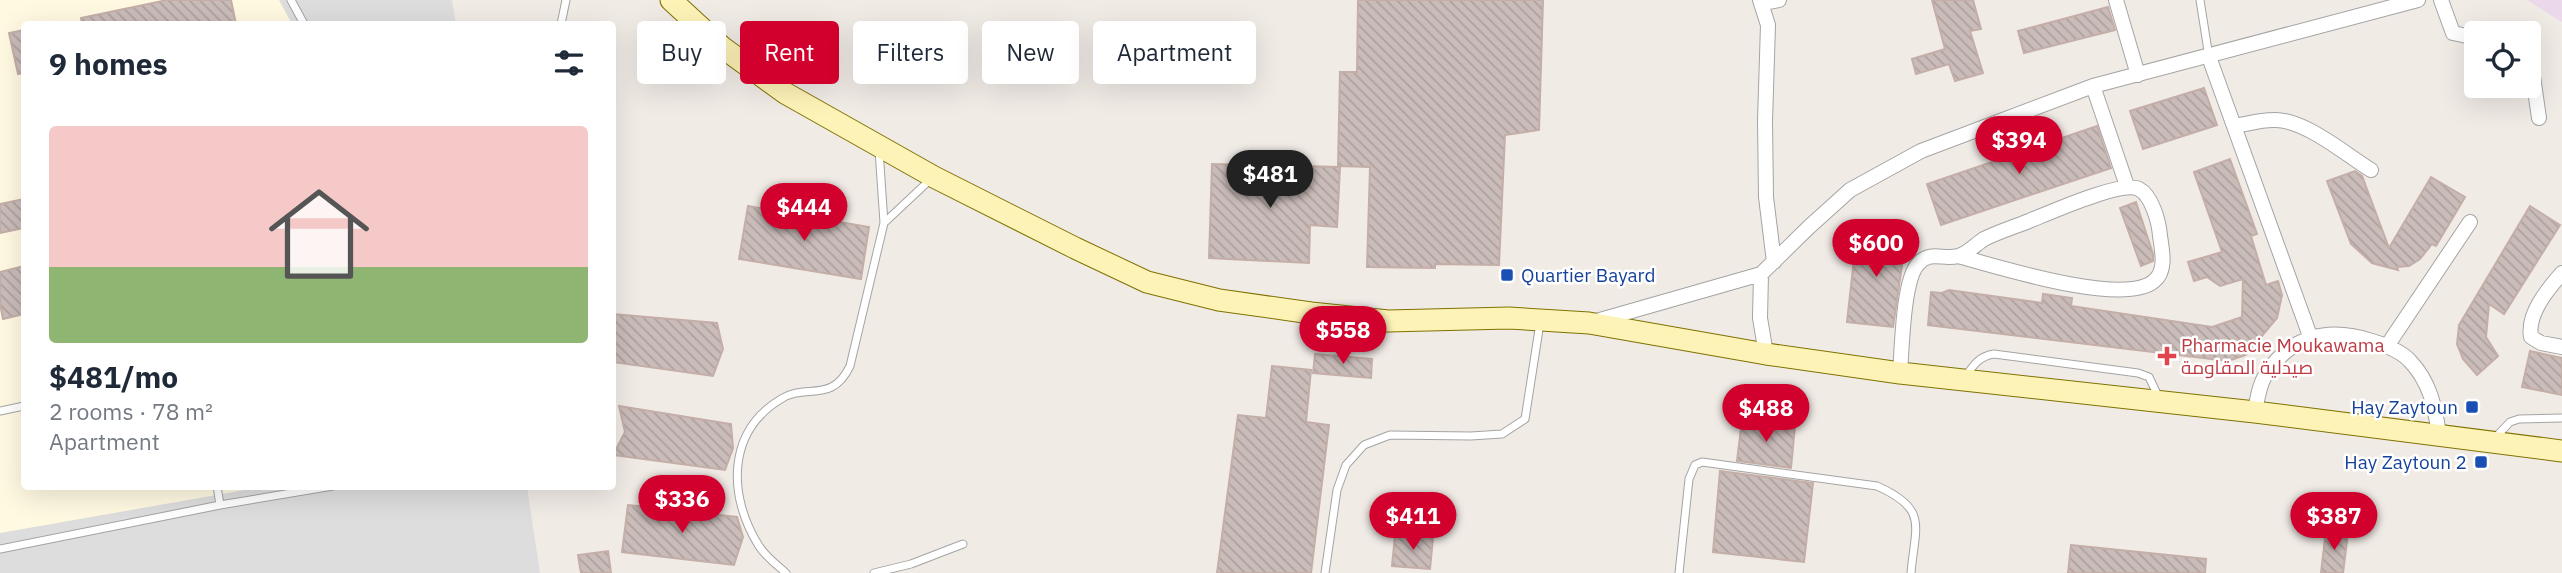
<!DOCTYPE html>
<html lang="en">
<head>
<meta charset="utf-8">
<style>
	:root { --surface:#fff; --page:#f6f6f7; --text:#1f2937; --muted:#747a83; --accent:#d1002c }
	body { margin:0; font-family:"IBM Plex Sans",Cairo,sans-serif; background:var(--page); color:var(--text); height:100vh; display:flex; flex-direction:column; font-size:26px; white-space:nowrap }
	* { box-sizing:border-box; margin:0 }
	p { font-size:23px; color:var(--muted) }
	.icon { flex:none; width:38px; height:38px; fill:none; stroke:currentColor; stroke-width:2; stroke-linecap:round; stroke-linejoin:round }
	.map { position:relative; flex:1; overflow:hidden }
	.details { position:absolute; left:21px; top:21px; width:595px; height:469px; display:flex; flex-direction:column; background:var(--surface); border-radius:7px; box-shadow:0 7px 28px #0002 }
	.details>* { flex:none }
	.guide { position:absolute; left:637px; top:21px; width:665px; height:63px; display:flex; gap:14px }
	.buttons { position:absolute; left:2464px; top:21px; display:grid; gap:14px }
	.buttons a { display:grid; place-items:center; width:77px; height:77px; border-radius:7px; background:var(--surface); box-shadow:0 7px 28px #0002; font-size:35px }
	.price { position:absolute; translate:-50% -60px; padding:0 16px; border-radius:24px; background:var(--accent); color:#fff; font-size:23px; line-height:46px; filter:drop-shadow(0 2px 4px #0008) }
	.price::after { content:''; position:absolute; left:50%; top:42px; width:21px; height:16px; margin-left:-10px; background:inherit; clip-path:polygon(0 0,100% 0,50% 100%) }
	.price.on { background:#222; color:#fff }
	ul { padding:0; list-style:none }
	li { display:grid; align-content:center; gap:14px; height:371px; padding:0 28px }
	li span { display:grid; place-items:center; height:217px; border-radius:7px; color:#555 }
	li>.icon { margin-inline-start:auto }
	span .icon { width:126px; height:126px; fill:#fffc; stroke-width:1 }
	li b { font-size:30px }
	h2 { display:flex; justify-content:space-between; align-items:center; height:84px; padding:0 28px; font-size:30px }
	.tag { padding:0 24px; border-radius:7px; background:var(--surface); box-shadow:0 7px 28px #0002; font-size:24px; line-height:63px }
	.tag.on { background:var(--accent); color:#fff }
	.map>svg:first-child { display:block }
</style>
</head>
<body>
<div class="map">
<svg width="2562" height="573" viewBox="0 0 2562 573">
	<defs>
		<pattern id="building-back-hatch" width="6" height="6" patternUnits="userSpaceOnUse" patternTransform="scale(1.75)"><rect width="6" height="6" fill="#cabcb9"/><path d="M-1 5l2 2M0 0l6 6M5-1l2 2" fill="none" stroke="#ada19f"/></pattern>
	</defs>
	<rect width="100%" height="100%" fill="#f1ebe6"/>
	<path fill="#dedddd" d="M 0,0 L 452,0 L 456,24 L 24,24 L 24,486 L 527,487 L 540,573 L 0,573 Z"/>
	<path fill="#ebd8eb" d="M 2527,0 L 2562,0 L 2562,22 Z"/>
	<path fill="#fff9e2" d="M 0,0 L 279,0 L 292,24 L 24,24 L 24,486 L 262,487 L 0,533 Z"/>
	<path fill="url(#building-back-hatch)" stroke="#c4aea7" stroke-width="2" d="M 167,0 L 231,0 L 236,24 L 82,24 L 81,18 Z
		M 1358,0 L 1543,0 L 1539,130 L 1505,135 L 1499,265 L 1435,264 L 1435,268 L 1367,267 L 1370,167 L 1338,166 L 1340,72 L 1357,72 Z
		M 1932,0 L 1973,0 L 1981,29 L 1970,31 L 1983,73 L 1955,81 L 1949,64 L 1916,74 L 1912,59 L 1945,49 Z
		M 2108,7 L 2115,30 L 2024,53 L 2018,31 Z
		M 24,30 L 24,73 L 18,74 L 9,33 Z
		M 2204,88 L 2217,125 L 2143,149 L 2130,111 Z
		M 2097,126 L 2111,168 L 1941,225 L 1927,184 Z
		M 2230,159 L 2257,234 L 2251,236 L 2266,285 L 2278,281 L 2282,295 L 2277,318 L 2246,355 L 2228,361 L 1928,325 L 1931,292 L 1942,293 L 1949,290 L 2042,303 L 2043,294 L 2072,298 L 2071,306 L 2212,327 L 2242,317 L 2243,279 L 2220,286 L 2207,277 L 2194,281 L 2188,262 L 2222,252 L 2194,172 Z
		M 1212,164 L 1340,167 L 1337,227 L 1310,225 L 1309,263 L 1209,258 Z
		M 2355,171 L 2362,176 L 2389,248 L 2431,177 L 2465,197 L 2436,246 L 2432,244 L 2420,259 L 2409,266 L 2397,267 L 2398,270 L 2372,263 L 2351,244 L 2327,181 Z
		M 24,199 L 24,228 L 0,233 L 0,204 Z
		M 2136,202 L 2153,254 L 2153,261 L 2141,266 L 2120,208 Z
		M 748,206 L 869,227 L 861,279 L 739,259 Z
		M 2530,206 L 2560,225 L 2504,314 L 2489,304 L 2486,337 L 2498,356 L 2477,375 L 2463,359 L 2457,344 L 2459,325 Z
		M 1857,232 L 1906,238 L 1893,327 L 1847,322 Z
		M 24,266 L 24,314 L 3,319 L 0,304 L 0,272 Z
		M 612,314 L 717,323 L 723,349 L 713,376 L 612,362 Z
		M 2530,351 L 2562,358 L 2562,395 L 2522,387 Z
		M 1315,354 L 1372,359 L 1371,378 L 1313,373 Z
		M 1272,366 L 1311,370 L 1306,422 L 1329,425 L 1311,573 L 1217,573 L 1238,415 L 1266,418 Z
		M 619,406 L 731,424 L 733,448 L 725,470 L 613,455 L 625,432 Z
		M 1742,420 L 1795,426 L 1791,468 L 1737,461 Z
		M 1720,471 L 1813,483 L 1804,562 L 1713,552 Z
		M 628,505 L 737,517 L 743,537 L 734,565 L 622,552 Z
		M 2326,530 L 2348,533 L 2343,573 L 2321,573 Z
		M 1395,535 L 1433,538 L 1430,569 L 1392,566 Z
		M 2071,545 L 2206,559 L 2205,573 L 2068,573 Z
		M 608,551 L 611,573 L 581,573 L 578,555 Z"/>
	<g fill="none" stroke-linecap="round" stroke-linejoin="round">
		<defs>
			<path id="service" d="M 291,0 L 304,24
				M 2200,0 L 2209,57
				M 561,24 L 566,0
				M 884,223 L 932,178
				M 1965,377 C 1973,366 1979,356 1994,354 L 2138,373 L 2149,377 L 2159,398
				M 0,411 L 24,406
				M 2494,439 L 2510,422 L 2519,419 L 2562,418
				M 217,486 L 220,505
				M 0,549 L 220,505 L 333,486
				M 786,573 C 777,565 766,557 759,546 C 728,497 726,432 781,399 C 806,383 832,404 850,366 L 884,223 L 879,150
				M 874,573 L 911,564 L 963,544
				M 1325,573 L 1337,490 L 1346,465 L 1364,445 L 1390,435 L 1471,436 L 1502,434 L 1525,419 L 1540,323
				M 1679,573 L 1689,479 L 1695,465 L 1702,462 L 1877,486 C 1929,509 1915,526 1911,573"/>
			<path id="minor" d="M 1760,0 L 1768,25 L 1765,121 L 1766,197 L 1774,262
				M 2116,0 L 2138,75
				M 2441,0 L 2453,33 L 2476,38
				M 1763,3 L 1779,0
				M 2529,49 L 2539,118
				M 2209,57 L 2310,336
				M 2093,86 L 2127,186
				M 2234,126 C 2247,124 2260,120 2273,120 C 2303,118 2345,154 2371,170
				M 2562,273 C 2547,290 2527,314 2531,337 L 2541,343 L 2562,347
				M 1761,274 L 1760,318 L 1766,354
				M 1593,322 L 1761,274 L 1809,227 L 1850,190 L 1921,151 L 2093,86 L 2418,0
				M 2387,346 L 2470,222
				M 1900,373 C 1902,348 1903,280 1918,264 C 1930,250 1943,260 1958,256 C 1967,254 1976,244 1984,239 C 1998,232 2014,227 2029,221 C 2049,213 2122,180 2139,189 C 2152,196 2159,222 2160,236 C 2162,250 2167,271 2154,281 C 2124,307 1995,266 1958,256
				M 2255,412 C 2257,400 2259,386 2265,376 C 2290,335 2329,327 2372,341 C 2385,345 2401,351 2410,361 C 2430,382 2435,407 2439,434"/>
			<path id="secondary" d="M 671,0 L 722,47 L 785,93 L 934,177 L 1075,248 L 1147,282 L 1219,300 L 1311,313 L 1388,321 L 1509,318 L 1589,323 L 1766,354 L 1900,373 L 2255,412 L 2562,451"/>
		</defs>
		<use href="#service" stroke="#a4a4a4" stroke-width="9"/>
		<use href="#minor" stroke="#a4a4a4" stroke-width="16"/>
		<use href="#secondary" stroke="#7f7200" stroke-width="23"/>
		<use href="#service" stroke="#fff" stroke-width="7"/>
		<use href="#minor" stroke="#fff" stroke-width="14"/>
		<use href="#secondary" stroke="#fef3b7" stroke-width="21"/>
	</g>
	<g fill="#1a4fb4" stroke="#fff" stroke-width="2.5">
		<rect x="1500" y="268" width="14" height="14" rx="3.5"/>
		<rect x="2465" y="400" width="14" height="14" rx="3.5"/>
		<rect x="2474" y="455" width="14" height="14" rx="3.5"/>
	</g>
	<path fill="#e0444e" stroke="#fff" stroke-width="2.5" d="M2163.5 345.5h7v7h7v7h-7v7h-7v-7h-7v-7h7z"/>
	<g text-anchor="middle" stroke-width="5" stroke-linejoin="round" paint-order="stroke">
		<g font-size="19" fill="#164399" stroke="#fff" text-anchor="end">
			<text x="1521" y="282" text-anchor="start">Quartier Bayard</text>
			<text x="2458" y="414">Hay Zaytoun</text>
			<text x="2467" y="469">Hay Zaytoun 2</text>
		</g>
		<g font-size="19" fill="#be3a42" stroke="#fff" text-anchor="start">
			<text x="2181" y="352">Pharmacie Moukawama<tspan x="2181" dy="22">صيدلية المقاومة</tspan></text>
		</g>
	</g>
</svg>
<div class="buttons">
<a><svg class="icon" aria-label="locate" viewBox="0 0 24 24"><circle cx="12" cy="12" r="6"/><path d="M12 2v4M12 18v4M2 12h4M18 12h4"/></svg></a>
</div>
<b class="price" style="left:2019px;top:176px">$394</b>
<b class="price on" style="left:1270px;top:210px">$481</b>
<b class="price" style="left:804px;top:243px">$444</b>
<b class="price" style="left:1876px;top:279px">$600</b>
<b class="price" style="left:1343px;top:366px">$558</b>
<b class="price" style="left:1766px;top:444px">$488</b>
<b class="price" style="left:682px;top:535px">$336</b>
<b class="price" style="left:1413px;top:552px">$411</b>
<b class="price" style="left:2334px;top:552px">$387</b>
<div class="guide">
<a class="tag">Buy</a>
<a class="tag on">Rent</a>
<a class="tag">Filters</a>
<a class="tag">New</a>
<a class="tag">Apartment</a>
</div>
<section class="details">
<h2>9 homes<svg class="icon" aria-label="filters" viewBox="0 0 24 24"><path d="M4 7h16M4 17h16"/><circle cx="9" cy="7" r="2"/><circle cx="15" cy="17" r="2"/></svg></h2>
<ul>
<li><span style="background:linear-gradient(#f6c9c9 65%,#8fb573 0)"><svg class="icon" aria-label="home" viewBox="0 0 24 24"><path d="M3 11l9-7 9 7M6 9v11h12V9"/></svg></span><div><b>$481/mo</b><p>2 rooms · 78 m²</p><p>Apartment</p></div></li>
</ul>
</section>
</div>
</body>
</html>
